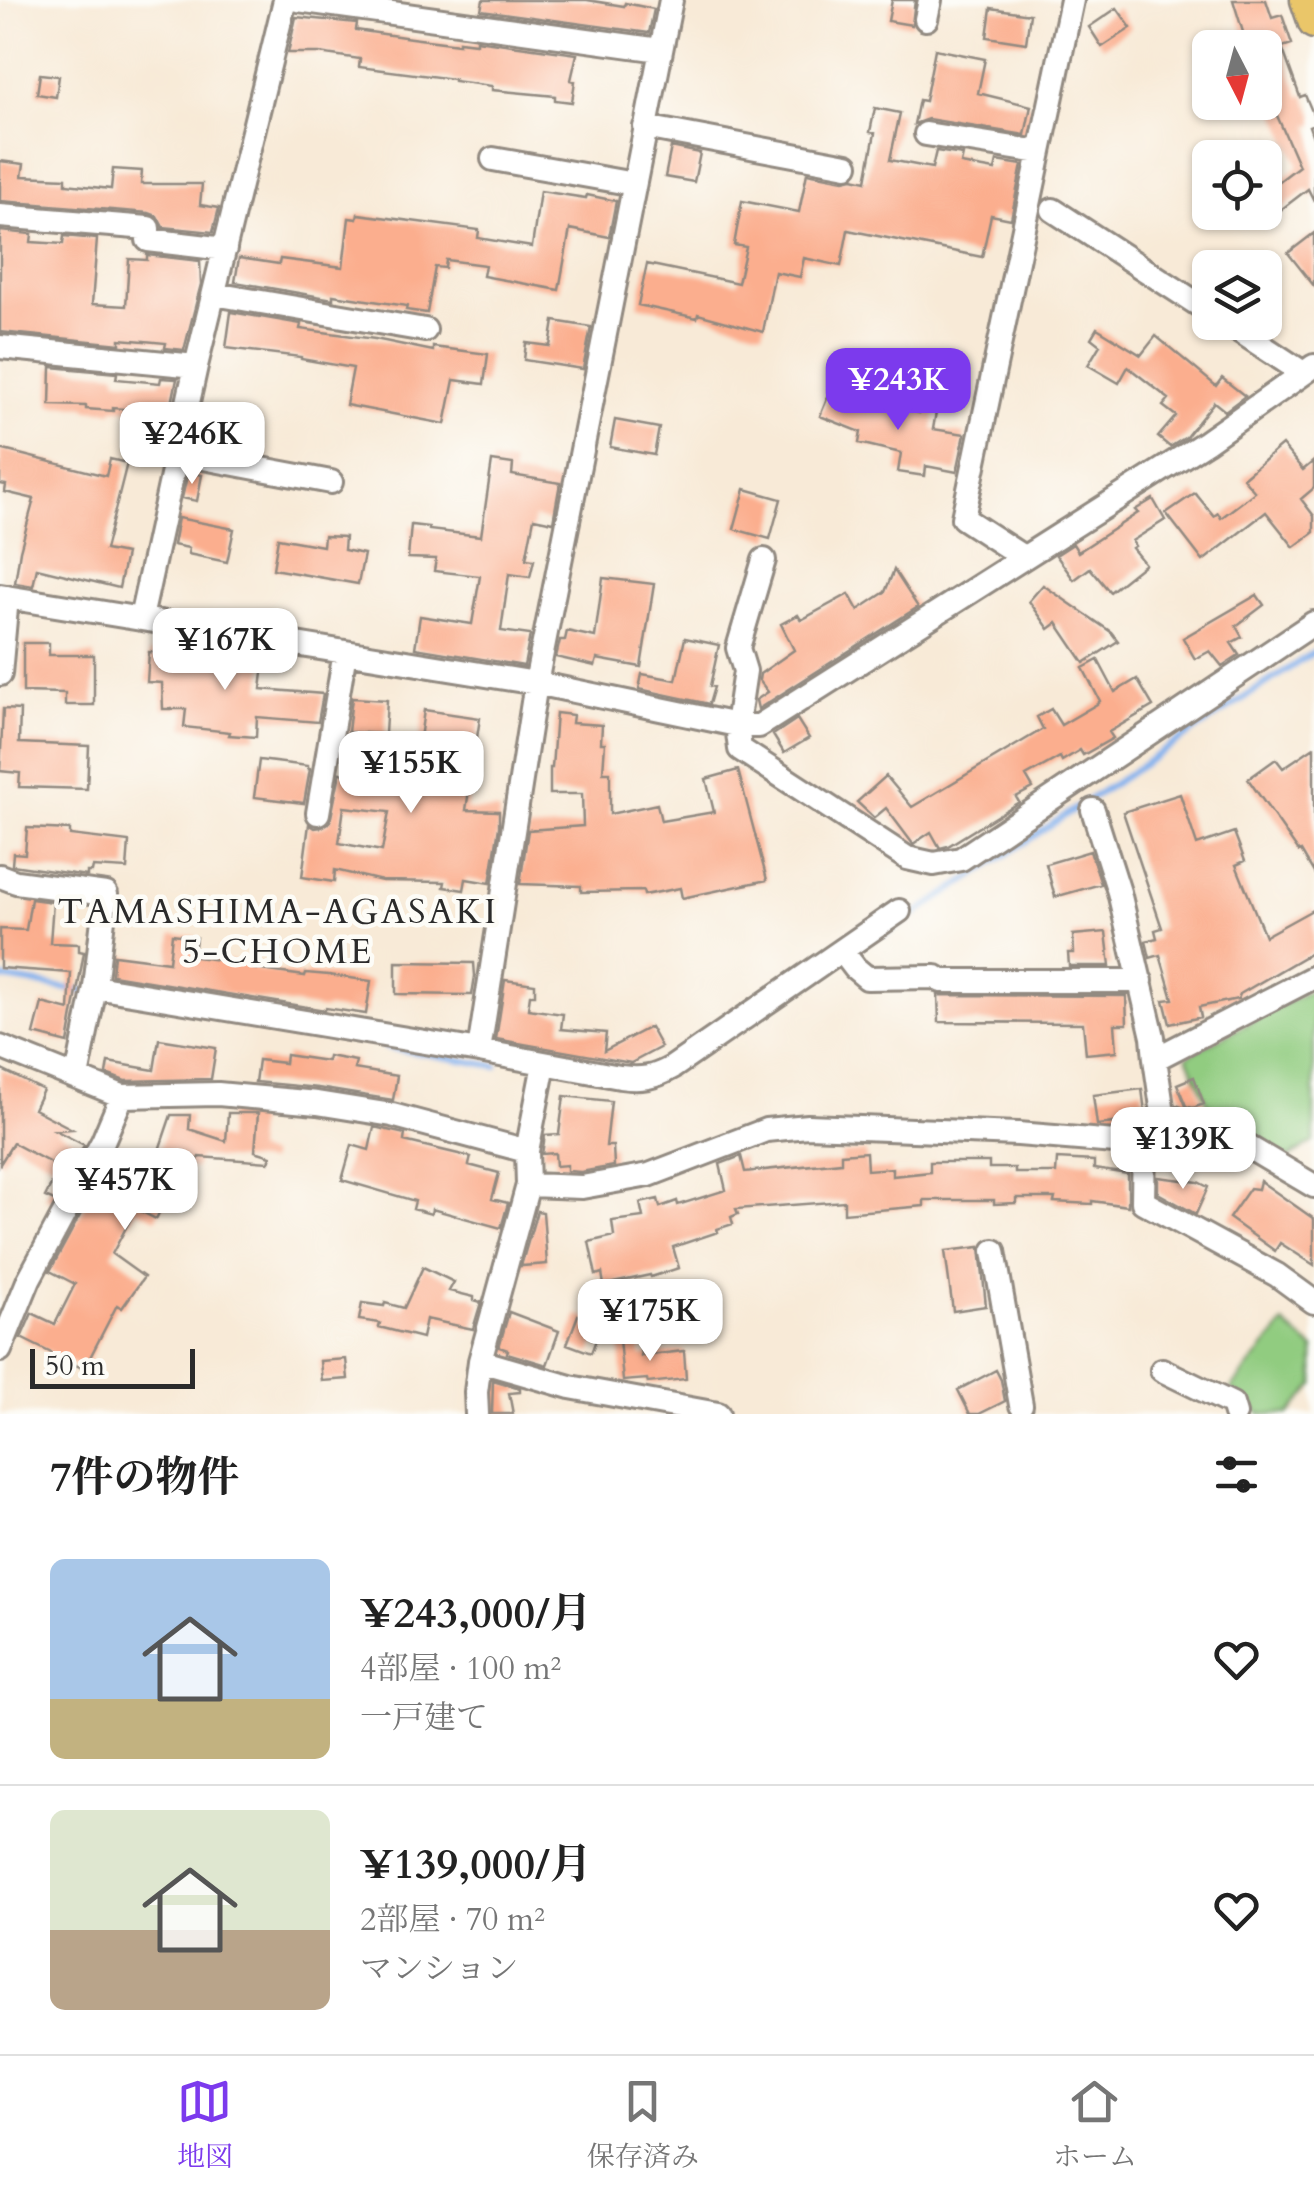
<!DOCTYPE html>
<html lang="ja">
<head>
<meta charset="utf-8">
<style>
	:root { --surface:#fff; --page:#f2f2f2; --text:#222; --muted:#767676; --line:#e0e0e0; --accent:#7c3aed }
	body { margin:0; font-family:Cardo,"Noto Serif JP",serif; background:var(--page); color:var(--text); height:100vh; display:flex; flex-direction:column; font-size:38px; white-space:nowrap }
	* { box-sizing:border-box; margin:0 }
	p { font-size:32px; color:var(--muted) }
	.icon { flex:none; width:55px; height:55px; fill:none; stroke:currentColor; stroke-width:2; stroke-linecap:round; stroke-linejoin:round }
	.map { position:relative; height:1414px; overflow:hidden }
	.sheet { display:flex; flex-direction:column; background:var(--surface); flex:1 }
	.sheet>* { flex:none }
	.needle { width:65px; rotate:174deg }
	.buttons { position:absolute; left:1192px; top:30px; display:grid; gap:20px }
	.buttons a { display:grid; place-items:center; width:90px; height:90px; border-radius:15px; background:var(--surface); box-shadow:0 2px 8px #0004; font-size:50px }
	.scale { position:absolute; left:30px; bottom:25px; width:165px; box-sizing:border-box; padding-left:10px; border:5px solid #2b2b2b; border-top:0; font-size:28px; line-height:35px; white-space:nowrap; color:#2b2b2b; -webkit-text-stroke:8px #fdfcf7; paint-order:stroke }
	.price { position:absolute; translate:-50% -85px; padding:0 22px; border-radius:20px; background:#fff; color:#222; font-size:32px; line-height:65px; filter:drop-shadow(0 2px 5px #0008) }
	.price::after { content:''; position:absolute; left:50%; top:60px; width:30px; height:22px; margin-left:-15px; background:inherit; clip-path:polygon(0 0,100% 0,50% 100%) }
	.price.on { background:var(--accent); color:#fff }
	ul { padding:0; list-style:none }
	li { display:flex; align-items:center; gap:30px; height:250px; padding:0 50px }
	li+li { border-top:2px solid var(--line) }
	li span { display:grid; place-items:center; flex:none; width:280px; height:200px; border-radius:15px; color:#555 }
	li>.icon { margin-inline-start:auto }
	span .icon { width:120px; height:120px; fill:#fffc; stroke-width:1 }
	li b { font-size:42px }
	h2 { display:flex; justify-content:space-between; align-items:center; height:120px; padding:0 50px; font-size:42px }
	.menu { display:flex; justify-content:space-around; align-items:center; height:140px; border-top:2px solid var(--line); background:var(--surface); font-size:28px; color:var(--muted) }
	.menu a { display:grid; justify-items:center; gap:5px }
	.menu .on { color:var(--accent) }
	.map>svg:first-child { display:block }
</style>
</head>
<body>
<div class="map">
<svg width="1314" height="1414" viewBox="0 0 1314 1414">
	<rect width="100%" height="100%" fill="#fdfcf7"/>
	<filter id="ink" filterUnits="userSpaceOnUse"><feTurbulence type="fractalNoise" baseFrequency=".01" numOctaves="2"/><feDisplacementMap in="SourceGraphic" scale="20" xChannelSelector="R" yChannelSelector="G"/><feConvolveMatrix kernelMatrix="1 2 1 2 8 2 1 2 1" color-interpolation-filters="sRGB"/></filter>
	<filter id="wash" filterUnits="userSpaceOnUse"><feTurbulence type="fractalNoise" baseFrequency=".0048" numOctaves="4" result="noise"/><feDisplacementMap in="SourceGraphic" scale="40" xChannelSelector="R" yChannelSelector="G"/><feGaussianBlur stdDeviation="2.25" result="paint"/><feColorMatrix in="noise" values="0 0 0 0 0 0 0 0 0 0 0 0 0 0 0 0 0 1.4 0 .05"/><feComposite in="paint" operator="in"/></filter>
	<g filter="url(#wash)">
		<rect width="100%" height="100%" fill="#f8ead7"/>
		<path fill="#91cc80" stroke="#5e7c56" stroke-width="2.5" d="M 1311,990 L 1314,995 L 1314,1142 L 1288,1158 L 1215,1120 L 1187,1056 Z
			M 1284,1324 L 1314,1349 L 1314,1385 L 1290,1414 L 1261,1414 L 1231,1389 Z"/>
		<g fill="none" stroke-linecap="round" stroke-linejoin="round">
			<path stroke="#84b2ee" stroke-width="6" d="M 885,934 L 1314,652
				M 0,978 L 88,992
				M 385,1047 L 496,1066"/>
		</g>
		<g id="blocks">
			<path fill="#fbae8e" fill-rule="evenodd" d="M 483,0 L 587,0 L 624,6 L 625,3 L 654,9 L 649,33 L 481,10 Z
				M 892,0 L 915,0 L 912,25 L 888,21 Z
				M 1233,0 L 1266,0 L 1272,18 L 1282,15 L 1292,44 L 1282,47 L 1300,97 L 1305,95 L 1314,116 L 1314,124 L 1309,126 L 1314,140 L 1314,201 L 1308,189 L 1265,222 L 1265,192 L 1299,166 L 1265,88 L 1265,48 L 1248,48 Z
				M 991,8 L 1030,14 L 1026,43 L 987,37 Z
				M 1117,8 L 1131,28 L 1102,47 L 1089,27 Z
				M 296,17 L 357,23 L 356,30 L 411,38 L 459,44 L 459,41 L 476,43 L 476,40 L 577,54 L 571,80 L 575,81 L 572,102 L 555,100 L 555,96 L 492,90 L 492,86 L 454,81 L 454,79 L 359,67 L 360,59 L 319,53 L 288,53 Z
				M 935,49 L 985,59 L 978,93 L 1031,106 L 1025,135 L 928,119 L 914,124 L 919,100 L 925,101 Z
				M 40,74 L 59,76 L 56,97 L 37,94 Z
				M 875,108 L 900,113 L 890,160 L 932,168 L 936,151 L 963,155 L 961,164 L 995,170 L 997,161 L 1022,165 L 1011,219 L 991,215 L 982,257 L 848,230 L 841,266 L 804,258 L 800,277 L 775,272 L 763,332 L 698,314 L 697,318 L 638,305 L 647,264 L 738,283 L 746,247 L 734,245 L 742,201 L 799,212 L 807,173 L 844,180 L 853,178 L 866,181 L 875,133 L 870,132 Z
				M 671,147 L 700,153 L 694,182 L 665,177 Z
				M 0,161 L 24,164 L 22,176 L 66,178 L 66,184 L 111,189 L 113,169 L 142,171 L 141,184 L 202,184 L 200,205 L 219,208 L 213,232 L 163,227 L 157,216 L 149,213 L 0,201 Z
				M 540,191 L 586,198 L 587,195 L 616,201 L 609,237 L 570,229 L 559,290 L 483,276 L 485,265 L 446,260 L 445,268 L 435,267 L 427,313 L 406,310 L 407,306 L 333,295 L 333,299 L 235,282 L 239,258 L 279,264 L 280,259 L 343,267 L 349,218 L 357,219 L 358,214 L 479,230 L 478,238 L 532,247 Z
				M 0,231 L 32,234 L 31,242 L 63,244 L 64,236 L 97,239 L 92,304 L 126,306 L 129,259 L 147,260 L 147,255 L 200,261 L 201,284 L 184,350 L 165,348 L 166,343 L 144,341 L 120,339 L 120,344 L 0,332 Z
				M 1314,233 L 1314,286 L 1288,253 Z
				M 231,312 L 301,324 L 300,329 L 375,339 L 433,351 L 433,347 L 488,354 L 484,384 L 454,380 L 445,424 L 346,405 L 353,368 L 301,359 L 301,357 L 226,348 Z
				M 554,321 L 591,327 L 583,369 L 524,360 L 526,343 L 550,346 Z
				M 1097,328 L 1141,355 L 1156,336 L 1216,386 L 1222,378 L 1245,396 L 1225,411 L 1214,402 L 1186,437 L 1170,447 L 1158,437 L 1176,416 L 1163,406 L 1169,399 L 1128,367 L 1119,383 L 1088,365 L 1100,345 L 1091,338 Z
				M 51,367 L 117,373 L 116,379 L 160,383 L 161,378 L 177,379 L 170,413 L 113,408 L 113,411 L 86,409 L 86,406 L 50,405 Z
				M 831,389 L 881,409 L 882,404 L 919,413 L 919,410 L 936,412 L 933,429 L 965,434 L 957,472 L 926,466 L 925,476 L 898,472 L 901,453 L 859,443 L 861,432 L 820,416 Z
				M 615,420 L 659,428 L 654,455 L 610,447 Z
				M 1282,445 L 1303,470 L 1314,461 L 1314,488 L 1301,499 L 1314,516 L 1314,532 L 1294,547 L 1266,512 L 1203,561 L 1166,513 L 1195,493 L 1214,516 L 1218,513 L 1221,518 L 1255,492 L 1243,478 Z
				M 0,449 L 106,476 L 110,459 L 127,463 L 105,550 L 126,554 L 119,588 L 37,568 L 33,586 L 15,583 L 20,551 L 34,499 L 5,492 L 6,485 L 0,484 Z
				M 492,461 L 513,464 L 512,475 L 560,483 L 553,522 L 534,518 L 526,559 L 534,560 L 530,577 L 509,574 L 501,631 L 530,635 L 524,666 L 415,648 L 420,616 L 472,624 L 480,576 L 434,571 L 436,559 L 408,558 L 411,525 L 429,527 L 429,530 L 481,536 Z
				M 188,472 L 202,475 L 197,501 L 182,498 Z
				M 745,489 L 781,499 L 770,539 L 734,529 Z
				M 1153,499 L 1165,520 L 1132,541 L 1135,546 L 1132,548 L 1145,564 L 1110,592 L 1090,568 L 1074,580 L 1056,555 L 1073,544 L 1078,552 L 1138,513 L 1135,510 Z
				M 178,518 L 234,529 L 227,562 L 188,554 L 189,548 L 173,545 Z
				M 324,536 L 345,537 L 344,550 L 364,554 L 358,584 L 273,569 L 278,538 L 323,546 Z
				M 894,570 L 918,607 L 758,709 L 756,700 L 768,692 L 759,680 L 760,674 L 794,650 L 781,624 L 798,615 L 801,620 L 849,594 L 858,610 L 885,592 Z
				M 603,578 L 654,584 L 641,667 L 597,659 L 595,666 L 556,657 L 560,640 L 565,640 L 567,631 L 595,637 Z
				M 1043,585 L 1111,632 L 1118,641 L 1084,663 L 1057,623 L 1049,629 L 1029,601 Z
				M 1257,595 L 1264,605 L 1236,626 L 1242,637 L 1231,643 L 1239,655 L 1222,666 L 1210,651 L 1195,659 L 1183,638 Z
				M 685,638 L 719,645 L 710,686 L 714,687 L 709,704 L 639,689 L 642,674 L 676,680 Z
				M 23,643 L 49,643 L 49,655 L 94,655 L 94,705 L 65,705 L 65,693 L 23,692 Z
				M 149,652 L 198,654 L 264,665 L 261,689 L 323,694 L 318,722 L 257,717 L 256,737 L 229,735 L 230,732 L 184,727 L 186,709 L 163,709 L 162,683 L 147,682 Z
				M 1098,660 L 1115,692 L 1137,679 L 1153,706 L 1109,732 L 1113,738 L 1083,755 L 1080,750 L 1062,761 L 1060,757 L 1026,776 L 1033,788 L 1016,797 L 1019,802 L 948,846 L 940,848 L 931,832 L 913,844 L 886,808 L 874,818 L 857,802 L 886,776 L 912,807 L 1043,729 L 1037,717 L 1051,709 L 1061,725 L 1097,704 L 1100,701 L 1083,668 Z
				M 352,698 L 387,700 L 385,734 L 348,732 Z
				M 3,709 L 20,710 L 19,743 L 89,746 L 87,789 L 19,787 L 20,773 L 0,771 Z
				M 424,710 L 480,718 L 466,810 L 499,811 L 499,827 L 490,883 L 466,879 L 464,890 L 444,887 L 445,882 L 382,881 L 335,870 L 334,882 L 302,877 L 309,824 L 315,828 L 322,827 L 330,822 L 340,773 L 393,780 L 398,749 L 418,753 ZM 344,807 L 389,812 L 382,851 L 339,843 Z
				M 556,713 L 573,715 L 572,723 L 602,725 L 601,743 L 605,743 L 603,772 L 610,772 L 610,814 L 657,804 L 661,821 L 714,812 L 706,779 L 738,770 L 767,880 L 682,898 L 680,888 L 644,895 L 643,891 L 581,892 L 581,886 L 520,884 L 528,830 L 583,826 L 582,794 L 550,794 L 550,768 L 552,768 Z
				M 797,719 L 809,738 L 784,753 L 773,735 Z
				M 1314,747 L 1314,873 L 1301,851 L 1299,852 L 1248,779 L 1276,759 L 1283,768 Z
				M 259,760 L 308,766 L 308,769 L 310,769 L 304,803 L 254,797 Z
				M 1180,794 L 1197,845 L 1234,832 L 1245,861 L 1236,865 L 1265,936 L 1314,909 L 1314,951 L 1240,994 L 1238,999 L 1199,1007 L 1201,1017 L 1170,1024 L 1164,1000 L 1173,999 L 1160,955 L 1150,958 L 1146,941 L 1157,938 L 1155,930 L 1162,928 L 1123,812 Z
				M 27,828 L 70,830 L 70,835 L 129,842 L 127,869 L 93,867 L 92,872 L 87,872 L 87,876 L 12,865 L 13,853 L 25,854 Z
				M 1090,851 L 1101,884 L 1055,897 L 1046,864 Z
				M 31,899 L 53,902 L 50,943 L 79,944 L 79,951 L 84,952 L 68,1043 L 34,1034 L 42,1003 L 69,1010 L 71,973 L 0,968 L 0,929 L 26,930 Z
				M 1106,932 L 1110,966 L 1069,966 L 1068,953 L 1074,953 L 1073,935 Z
				M 172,934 L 196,937 L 194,957 L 255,964 L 254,969 L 305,976 L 306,973 L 329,975 L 371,981 L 366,1014 L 326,1008 L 325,1010 L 112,975 L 114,955 L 169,962 Z
				M 396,962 L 474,963 L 475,976 L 472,995 L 396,994 Z
				M 505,980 L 535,984 L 535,995 L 530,995 L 528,1009 L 563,1014 L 561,1029 L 606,1033 L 604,1051 L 650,1027 L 661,1047 L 631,1063 L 496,1039 Z
				M 938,995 L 1126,996 L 1127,1024 L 1115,1024 L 1117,1051 L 1086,1054 L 1083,1023 L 939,1022 Z
				M 159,1039 L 216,1048 L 211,1079 L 125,1081 L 106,1074 L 108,1062 L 154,1070 Z
				M 286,1055 L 327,1061 L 328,1056 L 356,1061 L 354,1069 L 397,1076 L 393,1100 L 318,1088 L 255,1082 L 258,1060 L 285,1063 Z
				M 0,1069 L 43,1090 L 34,1109 L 72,1129 L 55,1130 L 84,1145 L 54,1201 L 45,1197 L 59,1170 L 56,1166 L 13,1143 L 0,1164 Z
				M 1194,1077 L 1204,1104 L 1193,1108 L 1186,1106 L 1177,1084 Z
				M 1142,1089 L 1145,1112 L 1137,1120 L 1097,1125 L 1093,1095 Z
				M 564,1096 L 611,1101 L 606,1146 L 613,1146 L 614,1166 L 581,1172 L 567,1171 L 567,1165 L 556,1166 L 555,1153 L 542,1154 L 545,1135 L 559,1134 Z
				M 228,1113 L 258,1113 L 255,1151 L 271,1156 L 269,1162 L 199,1157 L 195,1169 L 187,1166 L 168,1205 L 164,1203 L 156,1219 L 136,1209 L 112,1254 L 144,1277 L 122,1308 L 117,1305 L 84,1369 L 21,1338 L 32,1313 L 55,1324 L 75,1284 L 50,1271 L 111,1158 L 150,1177 L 171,1115 L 190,1115 L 189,1129 L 226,1141 Z
				M 374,1127 L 405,1134 L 404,1141 L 471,1157 L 469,1165 L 499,1173 L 492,1199 L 508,1203 L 501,1228 L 432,1209 L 431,1214 L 413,1209 L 415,1201 L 342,1180 L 352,1145 L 369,1150 Z
				M 866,1152 L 867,1170 L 892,1168 L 892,1176 L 930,1172 L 930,1162 L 989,1162 L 989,1168 L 1015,1168 L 1015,1173 L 1056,1173 L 1057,1159 L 1094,1161 L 1094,1169 L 1128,1174 L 1128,1206 L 1092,1201 L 1092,1204 L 1054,1202 L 1055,1198 L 1016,1198 L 1016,1203 L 994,1204 L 994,1200 L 924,1200 L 924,1206 L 844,1213 L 844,1201 L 736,1209 L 738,1214 L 731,1217 L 733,1224 L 717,1229 L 718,1232 L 673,1247 L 679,1268 L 651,1277 L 650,1275 L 604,1285 L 602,1273 L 596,1275 L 589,1242 L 614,1236 L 612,1221 L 643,1217 L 640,1203 L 658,1199 L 660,1207 L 677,1201 L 678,1205 L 726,1190 L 720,1164 L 741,1156 L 745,1172 L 841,1162 L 841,1154 Z
				M 1158,1177 L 1198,1182 L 1208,1187 L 1196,1214 L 1158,1193 Z
				M 1260,1181 L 1314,1219 L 1314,1265 L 1280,1243 L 1275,1251 L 1229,1218 L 1250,1188 L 1258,1189 Z
				M 537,1211 L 543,1212 L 547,1264 L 521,1266 Z
				M 980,1247 L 986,1306 L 953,1311 L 945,1251 Z
				M 423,1267 L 454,1282 L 449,1291 L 474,1297 L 474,1300 L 481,1302 L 473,1329 L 426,1319 L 422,1338 L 379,1327 L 380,1323 L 359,1320 L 362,1303 L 384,1306 L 385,1303 L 404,1308 Z
				M 509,1312 L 559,1331 L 547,1365 L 507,1353 L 508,1350 L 499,1347 Z
				M 578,1315 L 602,1324 L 591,1353 L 567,1344 Z
				M 639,1337 L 641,1356 L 684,1351 L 686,1379 L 648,1383 L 647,1379 L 623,1381 L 619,1339 Z
				M 346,1359 L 348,1379 L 322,1381 L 320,1361 Z
				M 996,1370 L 1001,1380 L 1005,1401 L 979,1414 L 970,1414 L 958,1390 Z
				M 493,1380 L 520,1388 L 520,1392 L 509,1393 L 513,1414 L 492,1414 Z"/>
		</g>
	</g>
	<g filter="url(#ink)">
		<use href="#blocks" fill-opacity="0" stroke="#928a81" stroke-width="2.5"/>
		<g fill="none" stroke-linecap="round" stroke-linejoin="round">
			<defs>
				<path id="minor" d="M 298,0 L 660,50
					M 671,0 L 536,683 L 479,1051 L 620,1077 C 641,1080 654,1078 673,1067 L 899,911
					M 926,19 L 930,0
					M 645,127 L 847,165
					M 926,134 L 1039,152
					M 493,159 L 634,184
					M 1053,210 L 1210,312
					M 0,216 L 148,228 L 148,240 L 225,249
					M 214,294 L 425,330
					M 1226,322 L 1303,373
					M 0,347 L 196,366
					M 177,453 L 331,482
					M 1023,557 L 963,518 L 1072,0
					M 764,560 L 738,648 L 745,671 L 737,725 L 740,749 L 907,858 L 934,864 L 961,859 L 1314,623
					M 0,596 L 536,683 L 737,725 L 759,726 L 1206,442 L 1314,366
					M 141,618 L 196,366 L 285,0
					M 0,674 L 7,597
					M 1093,810 L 1119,892 L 1153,1037 L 1155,1059
					M 318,813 L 345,652
					M 0,876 L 16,882 L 106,894 L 95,987 L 77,1077
					M 842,951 L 855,968 L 867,978 L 936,977 L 941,981 L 1141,981
					M 95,987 L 479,1051
					M 0,1047 L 122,1096 L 218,1094 L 317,1103 L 392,1115 L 527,1151
					M 1163,1114 L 1233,1138 L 1314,1186
					M 1144,1135 L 1143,1202 L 1277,1275 L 1314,1302
					M 528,1185 L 582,1187 L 649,1175 L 766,1130 L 808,1126 L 1018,1134 L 1115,1142 L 1131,1141 L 1144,1135 L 1163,1114 L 1155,1059 L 1314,977
					M 994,1251 L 1021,1405
					M 0,1350 L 29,1279 L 103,1141 L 122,1096
					M 480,1361 L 570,1387 L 718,1414
					M 1162,1370 L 1232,1404 L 1235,1414
					M 477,1414 L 476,1392 L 480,1361 L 528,1185 L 527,1151 L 544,1064"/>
				<path id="major" d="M 1306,0 L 1314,23"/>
			</defs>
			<use href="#minor" stroke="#928a81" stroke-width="28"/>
			<use href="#major" stroke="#928a81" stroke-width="35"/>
			<use href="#minor" stroke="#fff" stroke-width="22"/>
			<use href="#major" stroke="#eac669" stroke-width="30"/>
		</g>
	</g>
	<g text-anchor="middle" stroke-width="9" stroke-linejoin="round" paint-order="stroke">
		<g font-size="35" letter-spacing="2.5" fill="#2b2b2b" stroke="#fdfcf7">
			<text x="278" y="923">TAMASHIMA-AGASAKI<tspan x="278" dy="40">5-CHOME</tspan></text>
		</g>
	</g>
</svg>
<div class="buttons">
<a><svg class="needle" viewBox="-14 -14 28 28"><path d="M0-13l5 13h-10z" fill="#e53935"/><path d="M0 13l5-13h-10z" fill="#767676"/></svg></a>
<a><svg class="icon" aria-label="locate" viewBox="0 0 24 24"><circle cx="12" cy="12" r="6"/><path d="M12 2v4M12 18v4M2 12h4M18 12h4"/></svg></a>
<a><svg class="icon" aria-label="layers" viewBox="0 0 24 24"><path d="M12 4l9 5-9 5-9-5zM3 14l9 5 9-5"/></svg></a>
</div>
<div class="scale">50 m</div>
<b class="price on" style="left:898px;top:433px">¥243K</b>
<b class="price" style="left:192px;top:487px">¥246K</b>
<b class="price" style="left:225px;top:693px">¥167K</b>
<b class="price" style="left:411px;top:816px">¥155K</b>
<b class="price" style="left:1183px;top:1192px">¥139K</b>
<b class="price" style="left:125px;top:1233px">¥457K</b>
<b class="price" style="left:650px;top:1364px">¥175K</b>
</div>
<section class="sheet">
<h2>7件の物件<svg class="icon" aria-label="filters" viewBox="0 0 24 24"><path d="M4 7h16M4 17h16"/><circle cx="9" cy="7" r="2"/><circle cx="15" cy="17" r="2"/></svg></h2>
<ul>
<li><span style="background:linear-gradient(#a9c7e8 70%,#c2b280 0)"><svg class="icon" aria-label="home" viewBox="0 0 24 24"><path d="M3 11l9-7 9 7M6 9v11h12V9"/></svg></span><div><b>¥243,000/月</b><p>4部屋 · 100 m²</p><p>一戸建て</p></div><svg class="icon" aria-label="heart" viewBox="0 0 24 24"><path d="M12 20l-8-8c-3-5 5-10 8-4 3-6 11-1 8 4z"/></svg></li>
<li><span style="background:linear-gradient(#dfe7d0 60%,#b9a48a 0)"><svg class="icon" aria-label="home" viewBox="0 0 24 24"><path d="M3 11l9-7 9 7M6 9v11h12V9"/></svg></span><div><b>¥139,000/月</b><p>2部屋 · 70 m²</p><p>マンション</p></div><svg class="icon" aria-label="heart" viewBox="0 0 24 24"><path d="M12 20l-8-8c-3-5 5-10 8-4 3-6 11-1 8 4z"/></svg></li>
</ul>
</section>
<nav class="menu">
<a class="on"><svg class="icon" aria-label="map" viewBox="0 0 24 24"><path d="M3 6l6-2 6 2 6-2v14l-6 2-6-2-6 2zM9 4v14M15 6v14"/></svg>地図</a>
<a><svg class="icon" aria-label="saved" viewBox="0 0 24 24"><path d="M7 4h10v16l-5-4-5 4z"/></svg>保存済み</a>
<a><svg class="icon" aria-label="home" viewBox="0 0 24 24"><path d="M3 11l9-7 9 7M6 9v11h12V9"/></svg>ホーム</a>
</nav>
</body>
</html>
